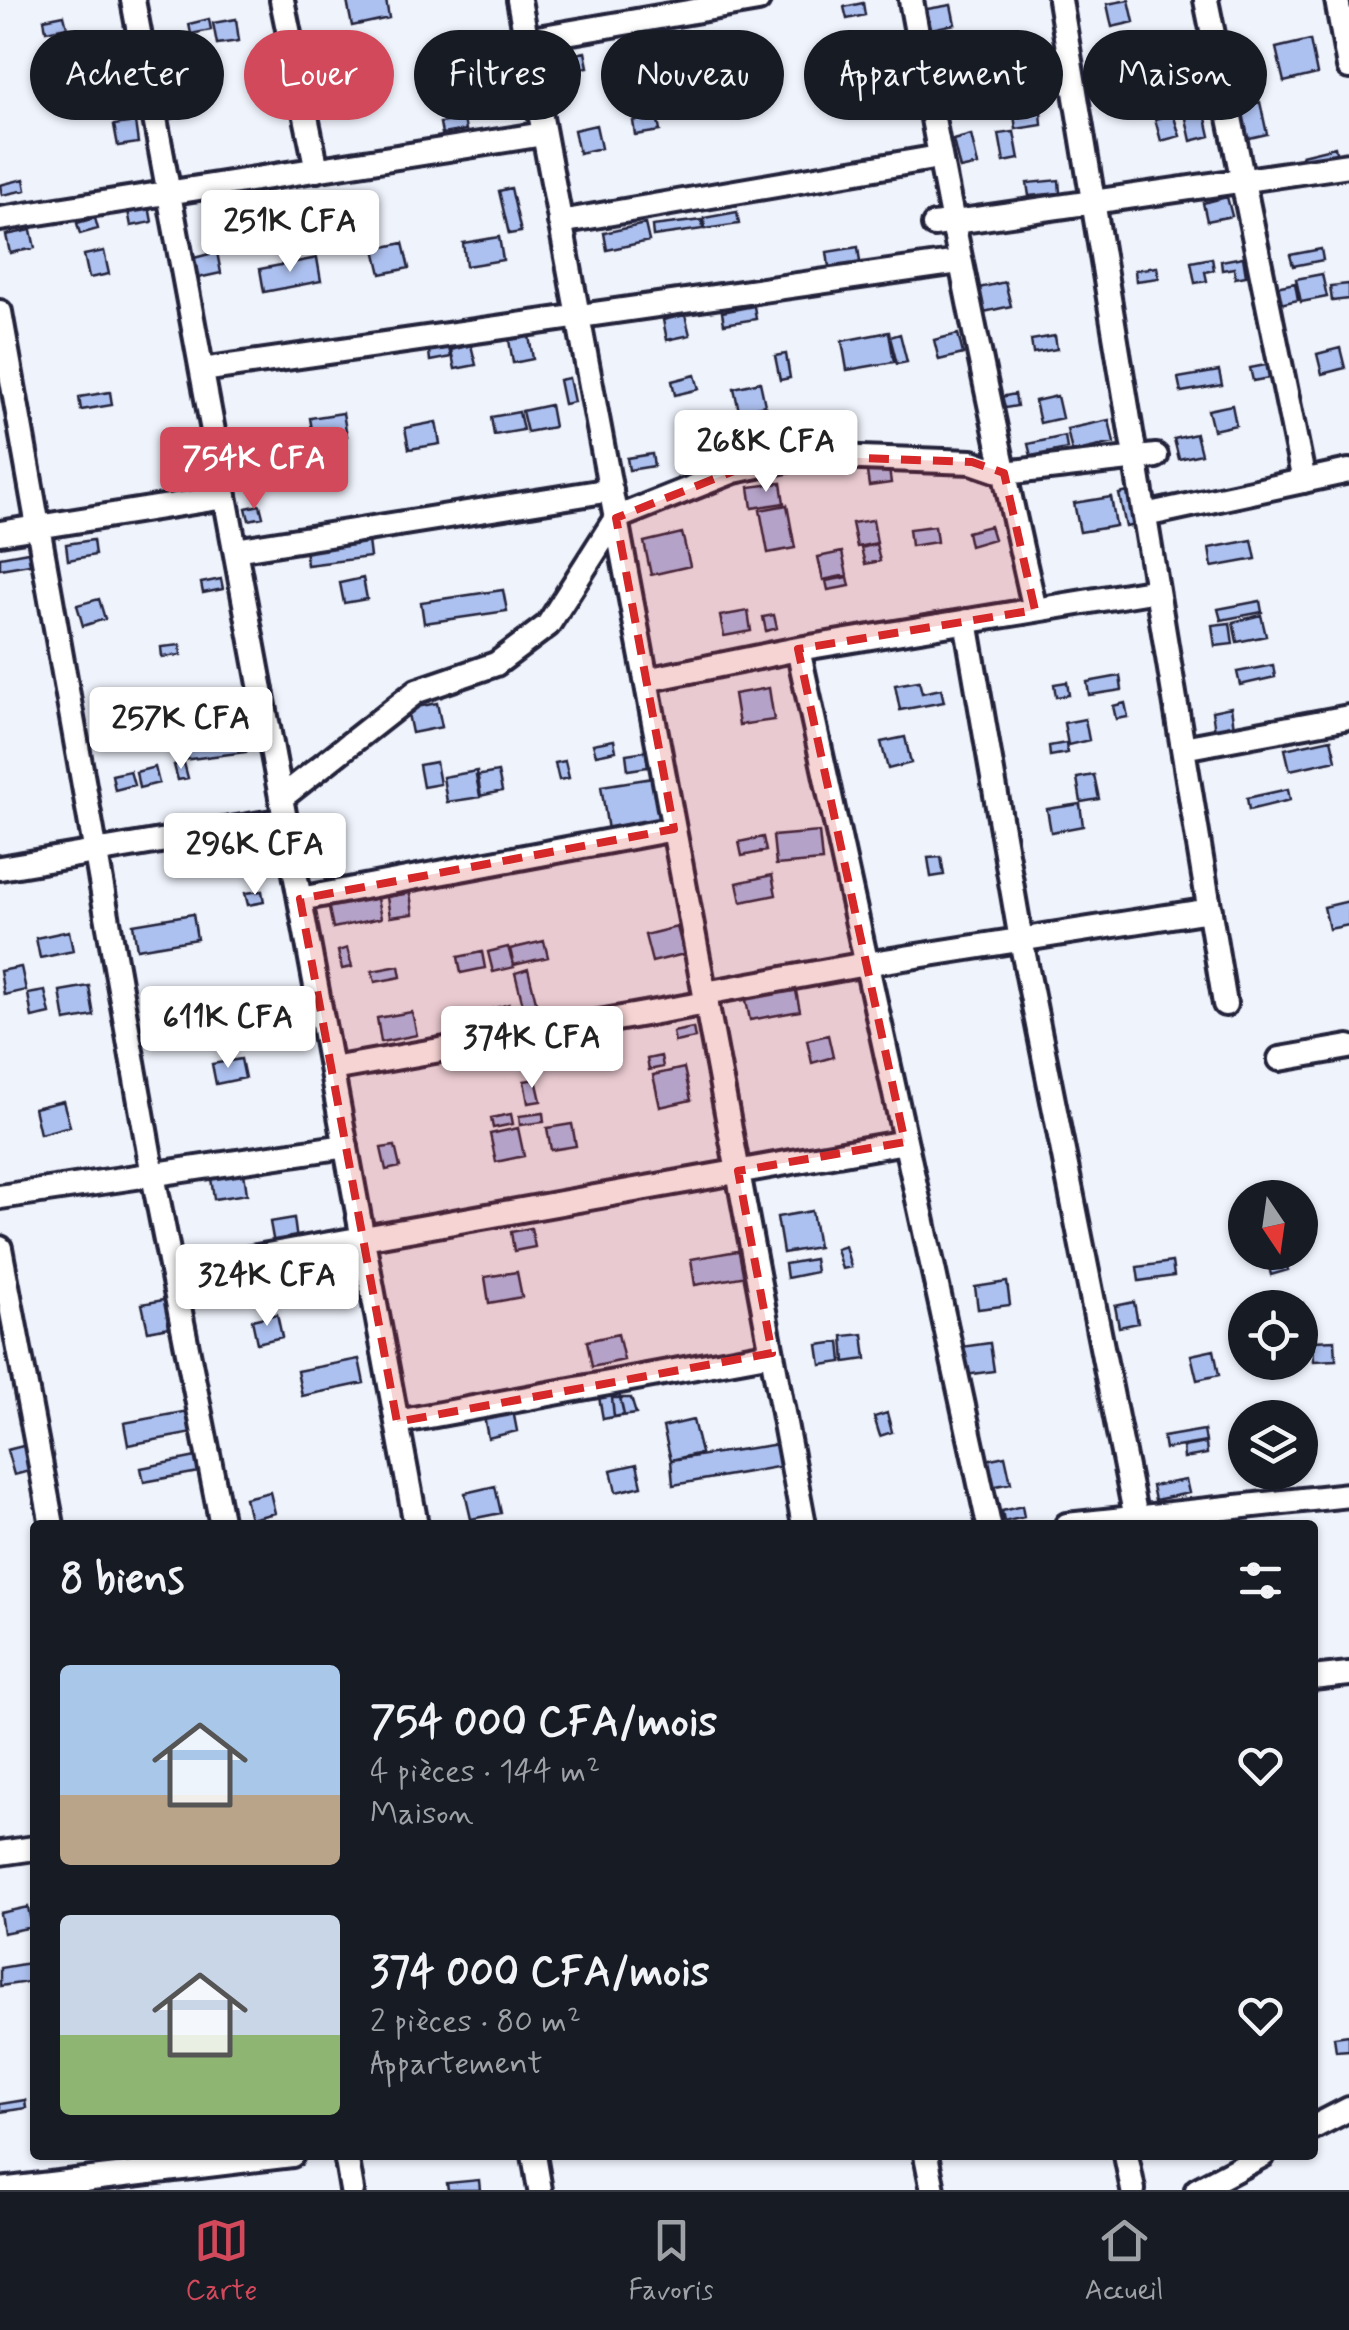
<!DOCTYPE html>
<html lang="fr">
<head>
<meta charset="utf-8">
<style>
	:root { --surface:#171b24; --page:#242831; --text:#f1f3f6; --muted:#9ea1a6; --line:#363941; --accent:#d1495b }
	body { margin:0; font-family:Mynerve,sans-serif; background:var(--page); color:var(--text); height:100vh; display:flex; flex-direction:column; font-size:38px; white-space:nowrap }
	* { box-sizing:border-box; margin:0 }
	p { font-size:32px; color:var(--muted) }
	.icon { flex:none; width:55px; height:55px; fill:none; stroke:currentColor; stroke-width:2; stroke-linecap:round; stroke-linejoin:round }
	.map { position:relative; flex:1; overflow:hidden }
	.side { position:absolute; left:30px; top:1520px; width:1288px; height:640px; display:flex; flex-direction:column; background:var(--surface); border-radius:10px; box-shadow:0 2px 8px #0004 }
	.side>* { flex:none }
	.top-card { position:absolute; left:30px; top:30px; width:1290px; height:90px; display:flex; gap:20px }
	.needle { width:65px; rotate:167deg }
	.buttons { position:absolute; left:1228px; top:1180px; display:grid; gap:20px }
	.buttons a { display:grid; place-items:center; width:90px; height:90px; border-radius:50%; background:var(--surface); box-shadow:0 2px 8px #0004; font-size:50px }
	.price { position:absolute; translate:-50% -85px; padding:0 22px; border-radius:10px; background:#fff; color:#222; font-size:32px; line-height:65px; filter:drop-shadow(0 2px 5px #0008) }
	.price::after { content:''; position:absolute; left:50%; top:60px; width:30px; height:22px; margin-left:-15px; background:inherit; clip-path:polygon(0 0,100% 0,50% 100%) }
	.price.active { background:var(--accent); color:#fff }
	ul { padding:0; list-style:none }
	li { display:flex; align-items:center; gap:30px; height:250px; padding:0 30px }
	li span { display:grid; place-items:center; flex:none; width:280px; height:200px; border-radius:10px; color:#555 }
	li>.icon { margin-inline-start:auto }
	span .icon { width:120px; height:120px; fill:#fffc; stroke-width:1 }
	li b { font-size:42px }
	h2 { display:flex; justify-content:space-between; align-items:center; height:120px; padding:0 30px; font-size:42px }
	.tag { padding:0 35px; border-radius:45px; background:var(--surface); box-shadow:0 2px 8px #0004; font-size:35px; line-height:90px }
	.tag.active { background:var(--accent); color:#fff }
	.tabs { display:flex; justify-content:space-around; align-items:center; height:140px; border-top:2px solid var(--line); background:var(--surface); font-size:28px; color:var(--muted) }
	.tabs a { display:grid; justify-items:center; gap:5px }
	.tabs .active { color:var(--accent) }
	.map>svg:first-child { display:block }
</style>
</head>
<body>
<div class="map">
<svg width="1349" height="2190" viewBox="0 0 1349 2190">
	<rect width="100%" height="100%" fill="#eff3fc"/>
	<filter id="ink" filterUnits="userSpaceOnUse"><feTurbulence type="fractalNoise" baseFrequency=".01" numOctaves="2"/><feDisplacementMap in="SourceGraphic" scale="20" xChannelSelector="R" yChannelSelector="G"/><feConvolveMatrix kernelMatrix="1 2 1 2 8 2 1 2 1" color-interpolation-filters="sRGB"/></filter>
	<g filter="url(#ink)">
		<path fill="#adc1f0" stroke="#22223b" stroke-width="2.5" d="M 355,0 L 386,0 L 389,18 L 352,26 L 347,1 Z
			M 1129,0 L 1134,22 L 1112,27 L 1107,4 Z
			M 863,3 L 865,15 L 847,19 L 844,7 Z
			M 951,5 L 955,24 L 931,29 L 927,9 Z
			M 64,15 L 67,27 L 46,31 L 44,19 Z
			M 209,19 L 211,30 L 191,34 L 189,24 Z
			M 236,19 L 239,41 L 217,44 L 213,23 Z
			M 1192,39 L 1195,52 L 1159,59 L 1157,46 Z
			M 1310,40 L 1317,74 L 1284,82 L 1276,48 Z
			M 585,52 L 588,67 L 562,72 L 559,58 Z
			M 954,58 L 958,79 L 940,82 L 937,61 Z
			M 1127,61 L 1129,71 L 1094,77 L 1092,66 Z
			M 365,68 L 370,90 L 345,96 L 340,74 Z
			M 972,82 L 977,107 L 945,112 L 940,88 Z
			M 185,94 L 189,114 L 170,119 L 165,99 Z
			M 1260,102 L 1267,134 L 1241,140 L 1233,108 Z
			M 1204,109 L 1210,136 L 1191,141 L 1185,114 Z
			M 1041,112 L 1042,125 L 1016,129 L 1014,115 Z
			M 1173,114 L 1180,136 L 1161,141 L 1155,119 Z
			M 657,116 L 660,131 L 635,135 L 633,121 Z
			M 464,119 L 466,130 L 442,134 L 440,123 Z
			M 135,122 L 138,143 L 118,146 L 114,125 Z
			M 596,125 L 601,148 L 579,153 L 574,130 Z
			M 1014,132 L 1019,159 L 1004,162 L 999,134 Z
			M 971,135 L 978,165 L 960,169 L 953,140 Z
			M 1335,147 L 1337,158 L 1305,165 L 1302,155 Z
			M 24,179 L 26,190 L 2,195 L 0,185 Z
			M 1059,180 L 1060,193 L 1029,196 L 1027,183 Z
			M 511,188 L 521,232 L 509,234 L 499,191 Z
			M 1227,197 L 1232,216 L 1207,221 L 1203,203 Z
			M 149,206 L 152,222 L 131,226 L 128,211 Z
			M 737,212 L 739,224 L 705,229 L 704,218 Z
			M 95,218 L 98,229 L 80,234 L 77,223 Z
			M 702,220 L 703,229 L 653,236 L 652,226 Z
			M 645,224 L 649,241 L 607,250 L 604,233 Z
			M 31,230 L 35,248 L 10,253 L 6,235 Z
			M 499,237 L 503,260 L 466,266 L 463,243 Z
			M 403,243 L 409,268 L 381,274 L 375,249 Z
			M 858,247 L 861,270 L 830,274 L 827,252 Z
			M 1321,249 L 1323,260 L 1293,266 L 1290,255 Z
			M 104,251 L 109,274 L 89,278 L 84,255 Z
			M 217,252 L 221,273 L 198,278 L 194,258 Z
			M 1243,257 L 1246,276 L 1235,278 L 1234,268 L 1222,270 L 1221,261 Z
			M 317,258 L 321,281 L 264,292 L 260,269 Z
			M 1212,258 L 1214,270 L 1205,272 L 1207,281 L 1195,283 L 1191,262 Z
			M 1157,267 L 1159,278 L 1136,281 L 1135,270 Z
			M 1322,274 L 1327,297 L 1301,302 L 1296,279 Z
			M 1005,282 L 1011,306 L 984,312 L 979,288 Z
			M 1295,283 L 1298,300 L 1280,304 L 1276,287 Z
			M 1349,284 L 1349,299 L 1332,301 L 1330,286 Z
			M 754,306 L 756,319 L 724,324 L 722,312 Z
			M 685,315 L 690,335 L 667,340 L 663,320 Z
			M 889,332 L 894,362 L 847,370 L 842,341 Z
			M 900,334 L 907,362 L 897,364 L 890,337 Z
			M 958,334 L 963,354 L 939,360 L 934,340 Z
			M 529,336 L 533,359 L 513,363 L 509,340 Z
			M 1055,336 L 1057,349 L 1033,353 L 1031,340 Z
			M 471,345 L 476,365 L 455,369 L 451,350 Z
			M 449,348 L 451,357 L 430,361 L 429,351 Z
			M 1340,348 L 1345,368 L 1322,374 L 1317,354 Z
			M 786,354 L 790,378 L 780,380 L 775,356 Z
			M 1271,364 L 1274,377 L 1253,381 L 1250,368 Z
			M 1219,371 L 1222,385 L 1181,392 L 1178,378 Z
			M 695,375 L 699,389 L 675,395 L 672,381 Z
			M 569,378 L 574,402 L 564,404 L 559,380 Z
			M 760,382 L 765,405 L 739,411 L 734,388 Z
			M 110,392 L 112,405 L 81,410 L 79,397 Z
			M 1015,394 L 1017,406 L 999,409 L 996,398 Z
			M 1057,396 L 1062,418 L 1040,423 L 1035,401 Z
			M 550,405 L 554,427 L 527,432 L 522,411 Z
			M 1232,405 L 1236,425 L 1213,430 L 1208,410 Z
			M 519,412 L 523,430 L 494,435 L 491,417 Z
			M 343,413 L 347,436 L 314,441 L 310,418 Z
			M 1109,420 L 1114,443 L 1072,452 L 1067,429 Z
			M 436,422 L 440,444 L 409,449 L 405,428 Z
			M 1196,434 L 1201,454 L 1179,459 L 1174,439 Z
			M 1065,436 L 1067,449 L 1031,456 L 1028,444 Z
			M 253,443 L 258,463 L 234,469 L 229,448 Z
			M 652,454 L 654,466 L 629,470 L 627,458 Z
			M 889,469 L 891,483 L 869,486 L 867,472 Z
			M 781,483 L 784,503 L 752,508 L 749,487 Z
			M 1133,491 L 1140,524 L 1126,527 L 1119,494 Z
			M 1111,497 L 1116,526 L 1080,532 L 1074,503 Z
			M 260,505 L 263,517 L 249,520 L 246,508 Z
			M 787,505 L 795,548 L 768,553 L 760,510 Z
			M 873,520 L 877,543 L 857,547 L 852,523 Z
			M 935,526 L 937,542 L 911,546 L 909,529 Z
			M 990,526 L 994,539 L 970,546 L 967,532 Z
			M 367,533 L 370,557 L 307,565 L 304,540 Z
			M 682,533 L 690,566 L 651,575 L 644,542 Z
			M 93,540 L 95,555 L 68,560 L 66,544 Z
			M 1252,540 L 1256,559 L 1212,567 L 1209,548 Z
			M 876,544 L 880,561 L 865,564 L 861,548 Z
			M 28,552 L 30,564 L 0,569 L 0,557 Z
			M 842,552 L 847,575 L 823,580 L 818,557 Z
			M 848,577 L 850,586 L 828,590 L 826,581 Z
			M 363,578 L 367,599 L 344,603 L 340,583 Z
			M 221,579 L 223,589 L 203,593 L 201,583 Z
			M 503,590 L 507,611 L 424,623 L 421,602 Z
			M 99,599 L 105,619 L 83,626 L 77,605 Z
			M 1260,601 L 1262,612 L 1221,620 L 1218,609 Z
			M 748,611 L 751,631 L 724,636 L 720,616 Z
			M 774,615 L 777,628 L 766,631 L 763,617 Z
			M 1261,615 L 1266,636 L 1237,642 L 1233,622 Z
			M 1230,623 L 1233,644 L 1215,646 L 1212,625 Z
			M 180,645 L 181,655 L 162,657 L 161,647 Z
			M 1273,665 L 1275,677 L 1240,685 L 1237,672 Z
			M 1120,676 L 1122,690 L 1089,695 L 1087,682 Z
			M 919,681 L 922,693 L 941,689 L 944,702 L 900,710 L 895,685 Z
			M 1067,682 L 1069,695 L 1056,697 L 1054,684 Z
			M 769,688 L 774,720 L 739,725 L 734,694 Z
			M 437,703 L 442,727 L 412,733 L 407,709 Z
			M 1125,703 L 1128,717 L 1116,719 L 1113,706 Z
			M 1231,707 L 1234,727 L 1215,731 L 1212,711 Z
			M 1085,719 L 1089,740 L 1068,745 L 1064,723 Z
			M 905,737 L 911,763 L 888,769 L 881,742 Z
			M 1331,739 L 1336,760 L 1290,770 L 1285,749 Z
			M 244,740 L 246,752 L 182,760 L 181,749 Z
			M 614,740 L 616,751 L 596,755 L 593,744 Z
			M 1066,743 L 1067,753 L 1050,756 L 1049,746 Z
			M 646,751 L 648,767 L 628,770 L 626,754 Z
			M 565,761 L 569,778 L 559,780 L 555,763 Z
			M 436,762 L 440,784 L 423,787 L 419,765 Z
			M 184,763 L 188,778 L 178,780 L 174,765 Z
			M 155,767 L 159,783 L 139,788 L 136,772 Z
			M 130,771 L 134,785 L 115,790 L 112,775 Z
			M 477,771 L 481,797 L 447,802 L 443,777 Z
			M 498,772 L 502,791 L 480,796 L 476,776 Z
			M 1094,775 L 1099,799 L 1081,802 L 1077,778 Z
			M 653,778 L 660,822 L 608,830 L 601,786 Z
			M 1288,789 L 1290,800 L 1249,810 L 1247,798 Z
			M 1080,804 L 1083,826 L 1051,832 L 1047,809 Z
			M 819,832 L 822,861 L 776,865 L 773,836 Z
			M 763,837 L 766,851 L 742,856 L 739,842 Z
			M 247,844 L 251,853 L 234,860 L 231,849 Z
			M 231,849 L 234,860 L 214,864 L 212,854 Z
			M 941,857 L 944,875 L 931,877 L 928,858 Z
			M 772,875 L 776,895 L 741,902 L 737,883 Z
			M 262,891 L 264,902 L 248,905 L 245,893 Z
			M 410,893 L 413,914 L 390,917 L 387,897 Z
			M 376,894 L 381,918 L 333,928 L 328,904 Z
			M 1349,901 L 1349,925 L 1329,929 L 1324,907 Z
			M 193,914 L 197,939 L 137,949 L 133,924 Z
			M 677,927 L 684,954 L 652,962 L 645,935 Z
			M 69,931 L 73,951 L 40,958 L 36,938 Z
			M 544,941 L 548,957 L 514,965 L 510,949 Z
			M 508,947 L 514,967 L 493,972 L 488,952 Z
			M 347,948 L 352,967 L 342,969 L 338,951 Z
			M 482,952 L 485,968 L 461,973 L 458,957 Z
			M 399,966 L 401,977 L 375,982 L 372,971 Z
			M 21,967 L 26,990 L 4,995 L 0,971 Z
			M 528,969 L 539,1014 L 526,1017 L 515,973 Z
			M 89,986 L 94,1016 L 65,1021 L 60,991 Z
			M 795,986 L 800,1011 L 750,1020 L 745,995 Z
			M 45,991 L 50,1014 L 32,1018 L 28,994 Z
			M 509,1004 L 514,1022 L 497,1027 L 492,1009 Z
			M 200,1012 L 202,1020 L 170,1028 L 168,1020 Z
			M 412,1012 L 417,1035 L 381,1042 L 377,1018 Z
			M 236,1021 L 237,1030 L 208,1034 L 207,1025 Z
			M 693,1028 L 695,1038 L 675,1042 L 673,1032 Z
			M 828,1035 L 833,1057 L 812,1063 L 807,1040 Z
			M 561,1051 L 563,1060 L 535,1067 L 532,1057 Z
			M 661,1056 L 663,1067 L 649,1070 L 647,1059 Z
			M 241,1059 L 245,1078 L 216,1084 L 212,1064 Z
			M 684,1068 L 691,1100 L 660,1107 L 653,1075 Z
			M 536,1079 L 541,1101 L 528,1103 L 524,1081 Z
			M 63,1101 L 70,1126 L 40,1134 L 34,1108 Z
			M 543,1113 L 544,1122 L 520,1125 L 519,1116 Z
			M 511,1114 L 513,1124 L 493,1128 L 491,1118 Z
			M 572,1124 L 576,1146 L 551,1150 L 547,1128 Z
			M 518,1128 L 524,1156 L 496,1162 L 490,1134 Z
			M 395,1146 L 400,1167 L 386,1170 L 381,1148 Z
			M 244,1173 L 247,1194 L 214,1199 L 211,1178 Z
			M 812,1211 L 818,1247 L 783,1253 L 777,1217 Z
			M 294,1218 L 297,1241 L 274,1244 L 270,1222 Z
			M 531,1228 L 535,1247 L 514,1251 L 511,1232 Z
			M 845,1246 L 851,1267 L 842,1269 L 836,1249 Z
			M 743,1250 L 747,1276 L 695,1285 L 691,1259 Z
			M 1272,1252 L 1283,1252 L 1288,1270 L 1271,1275 L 1266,1254 Z
			M 814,1259 L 816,1272 L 787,1278 L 785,1264 Z
			M 1172,1262 L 1174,1276 L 1139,1281 L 1137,1267 Z
			M 517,1272 L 522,1297 L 489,1303 L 485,1277 Z
			M 324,1273 L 326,1286 L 308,1290 L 305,1277 Z
			M 302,1277 L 306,1300 L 286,1304 L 282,1281 Z
			M 1007,1282 L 1010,1305 L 978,1309 L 975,1287 Z
			M 174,1298 L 180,1325 L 148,1331 L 142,1304 Z
			M 1134,1302 L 1138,1323 L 1119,1327 L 1115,1306 Z
			M 1303,1303 L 1309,1328 L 1300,1330 L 1300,1308 L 1284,1308 Z
			M 277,1314 L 282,1337 L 257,1343 L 252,1320 Z
			M 618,1334 L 624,1360 L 592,1367 L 587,1341 Z
			M 863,1334 L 866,1359 L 845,1362 L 843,1336 Z
			M 1335,1340 L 1336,1360 L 1314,1361 L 1313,1341 Z
			M 840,1342 L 842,1362 L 821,1365 L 818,1345 Z
			M 990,1343 L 994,1371 L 965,1375 L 961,1347 Z
			M 1214,1350 L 1219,1375 L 1197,1380 L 1191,1355 Z
			M 359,1359 L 364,1383 L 302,1396 L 297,1371 Z
			M 619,1393 L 624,1415 L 603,1419 L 599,1397 Z
			M 612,1398 L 631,1398 L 636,1414 L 614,1417 Z
			M 512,1405 L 517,1431 L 488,1438 L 483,1411 Z
			M 194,1410 L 198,1432 L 128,1445 L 124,1423 Z
			M 887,1413 L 892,1432 L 880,1436 L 874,1417 Z
			M 693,1420 L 701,1453 L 671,1460 L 663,1427 Z
			M 1204,1430 L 1206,1442 L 1165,1449 L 1163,1437 Z
			M 1206,1443 L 1207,1454 L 1184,1458 L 1183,1447 Z
			M 779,1444 L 783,1466 L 673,1485 L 671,1460 Z
			M 27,1445 L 33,1470 L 14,1475 L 7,1450 Z
			M 201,1456 L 204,1471 L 144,1482 L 141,1468 Z
			M 1005,1456 L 1011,1483 L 986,1488 L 981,1461 Z
			M 637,1464 L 642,1486 L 616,1492 L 611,1470 Z
			M 1186,1480 L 1189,1493 L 1155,1500 L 1152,1486 Z
			M 495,1486 L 501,1513 L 471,1519 L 465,1493 Z
			M 270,1492 L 275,1513 L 250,1519 L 245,1498 Z
			M 1022,1506 L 1024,1517 L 1004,1522 L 1002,1511 Z
			M 28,1907 L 32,1927 L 3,1933 L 0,1913 Z
			M 35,1962 L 35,1981 L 0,1986 L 0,1968 Z
			M 1349,2035 L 1349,2050 L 1336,2051 L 1334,2037 Z
			M 25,2100 L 26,2108 L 0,2112 L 0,2104 Z
			M 479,2180 L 480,2190 L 448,2190 L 447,2183 Z"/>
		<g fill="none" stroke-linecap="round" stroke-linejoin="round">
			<defs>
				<path id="minor" d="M 133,0 L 416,1525
					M 282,0 L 317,170
					M 519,0 L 804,1525
					M 911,0 C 948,204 989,408 1035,610
					M 1060,0 L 1225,1004
					M 1206,0 L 1304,481
					M 1337,0 L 1349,67
					M 526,40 L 758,0
					M 0,219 L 544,134
					M 560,222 L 939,157
					M 934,225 L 1349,165
					M 0,312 L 153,1175 L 222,1525
					M 202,370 L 959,262
					M 1145,515 L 1349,471
					M 0,533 L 225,497
					M 235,550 L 611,490
					M 966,621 L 1021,940 L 1136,1518
					M 798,649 L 989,1525
					M 646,680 L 798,649 L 1157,590
					M 1183,748 L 1349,717
					M 281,798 L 417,691 L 496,664 L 548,625 L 616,518 L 734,471 L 805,456 L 972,462 L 1004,473 L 1156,456
					M 0,868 L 285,820
					M 300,899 L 674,829
					M 705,993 L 866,964 L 1210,910
					M 1280,1059 L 1349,1047
					M 332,1069 L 707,1003
					M 0,1197 L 346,1146
					M 0,1248 L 52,1525
					M 172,1272 L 905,1142
					M 397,1422 L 772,1353
					M 1067,1525 L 1349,1495
					M 1312,1678 L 1349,1674
					M 0,1853 L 35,1848
					M 1312,2128 L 1349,2109
					M 346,2155 L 352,2190
					M 534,2155 L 540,2190
					M 926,2155 L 933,2190
					M 1126,2155 L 1133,2190
					M 0,2190 L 292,2155
					M 1197,2190 L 1263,2155"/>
			</defs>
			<use href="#minor" stroke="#22223b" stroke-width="30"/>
			<use href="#minor" stroke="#fff" stroke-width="22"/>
		</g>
	</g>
	<path fill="#d62828" fill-opacity="0.2" stroke="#d62828" stroke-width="8" stroke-dasharray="20 12" stroke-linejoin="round" d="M 805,456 L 972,462 L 1004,473 L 1035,610 L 798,649 L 905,1142 L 738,1171 L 772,1353 L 397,1422 L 300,899 L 674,829 L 616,518 L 734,471 Z"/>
</svg>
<div class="buttons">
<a><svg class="needle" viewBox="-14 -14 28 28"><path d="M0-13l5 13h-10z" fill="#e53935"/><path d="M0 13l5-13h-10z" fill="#9ea1a6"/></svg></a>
<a><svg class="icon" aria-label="locate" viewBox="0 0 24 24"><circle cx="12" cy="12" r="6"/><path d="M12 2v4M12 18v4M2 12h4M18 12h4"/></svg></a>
<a><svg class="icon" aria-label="layers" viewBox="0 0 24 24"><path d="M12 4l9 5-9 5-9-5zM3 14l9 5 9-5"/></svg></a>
</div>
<b class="price" style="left:290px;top:275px">251K CFA</b>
<b class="price" style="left:766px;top:495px">268K CFA</b>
<b class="price active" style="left:254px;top:512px">754K CFA</b>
<b class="price" style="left:181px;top:772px">257K CFA</b>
<b class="price" style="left:255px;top:898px">296K CFA</b>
<b class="price" style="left:228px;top:1071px">611K CFA</b>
<b class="price" style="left:532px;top:1091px">374K CFA</b>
<b class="price" style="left:267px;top:1329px">324K CFA</b>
<div class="top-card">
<a class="tag">Acheter</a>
<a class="tag active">Louer</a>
<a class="tag">Filtres</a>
<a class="tag">Nouveau</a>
<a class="tag">Appartement</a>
<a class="tag">Maison</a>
</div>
<section class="side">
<h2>8 biens<svg class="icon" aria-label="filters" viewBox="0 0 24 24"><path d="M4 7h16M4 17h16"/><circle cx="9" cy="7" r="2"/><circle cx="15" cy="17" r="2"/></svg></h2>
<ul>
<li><span style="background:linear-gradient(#a9c7e8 65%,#b9a48a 0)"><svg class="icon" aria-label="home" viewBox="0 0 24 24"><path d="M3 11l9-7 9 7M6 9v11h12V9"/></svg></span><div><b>754 000 CFA/mois</b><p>4 pièces · 144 m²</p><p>Maison</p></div><svg class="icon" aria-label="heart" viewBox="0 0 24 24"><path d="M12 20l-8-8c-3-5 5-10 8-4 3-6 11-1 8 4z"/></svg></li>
<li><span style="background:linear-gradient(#c9d6e8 60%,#8fb573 0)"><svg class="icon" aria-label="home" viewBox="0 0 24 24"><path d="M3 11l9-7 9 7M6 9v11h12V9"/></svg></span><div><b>374 000 CFA/mois</b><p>2 pièces · 80 m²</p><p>Appartement</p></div><svg class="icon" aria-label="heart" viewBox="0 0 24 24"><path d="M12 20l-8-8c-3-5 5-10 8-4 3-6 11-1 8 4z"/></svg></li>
</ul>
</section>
</div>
<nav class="tabs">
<a class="active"><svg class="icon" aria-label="map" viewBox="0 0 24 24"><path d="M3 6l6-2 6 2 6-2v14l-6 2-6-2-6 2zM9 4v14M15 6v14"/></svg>Carte</a>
<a><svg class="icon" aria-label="saved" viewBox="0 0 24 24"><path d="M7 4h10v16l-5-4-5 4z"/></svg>Favoris</a>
<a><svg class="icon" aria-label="home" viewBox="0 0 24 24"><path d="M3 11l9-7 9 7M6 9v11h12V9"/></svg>Accueil</a>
</nav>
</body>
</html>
